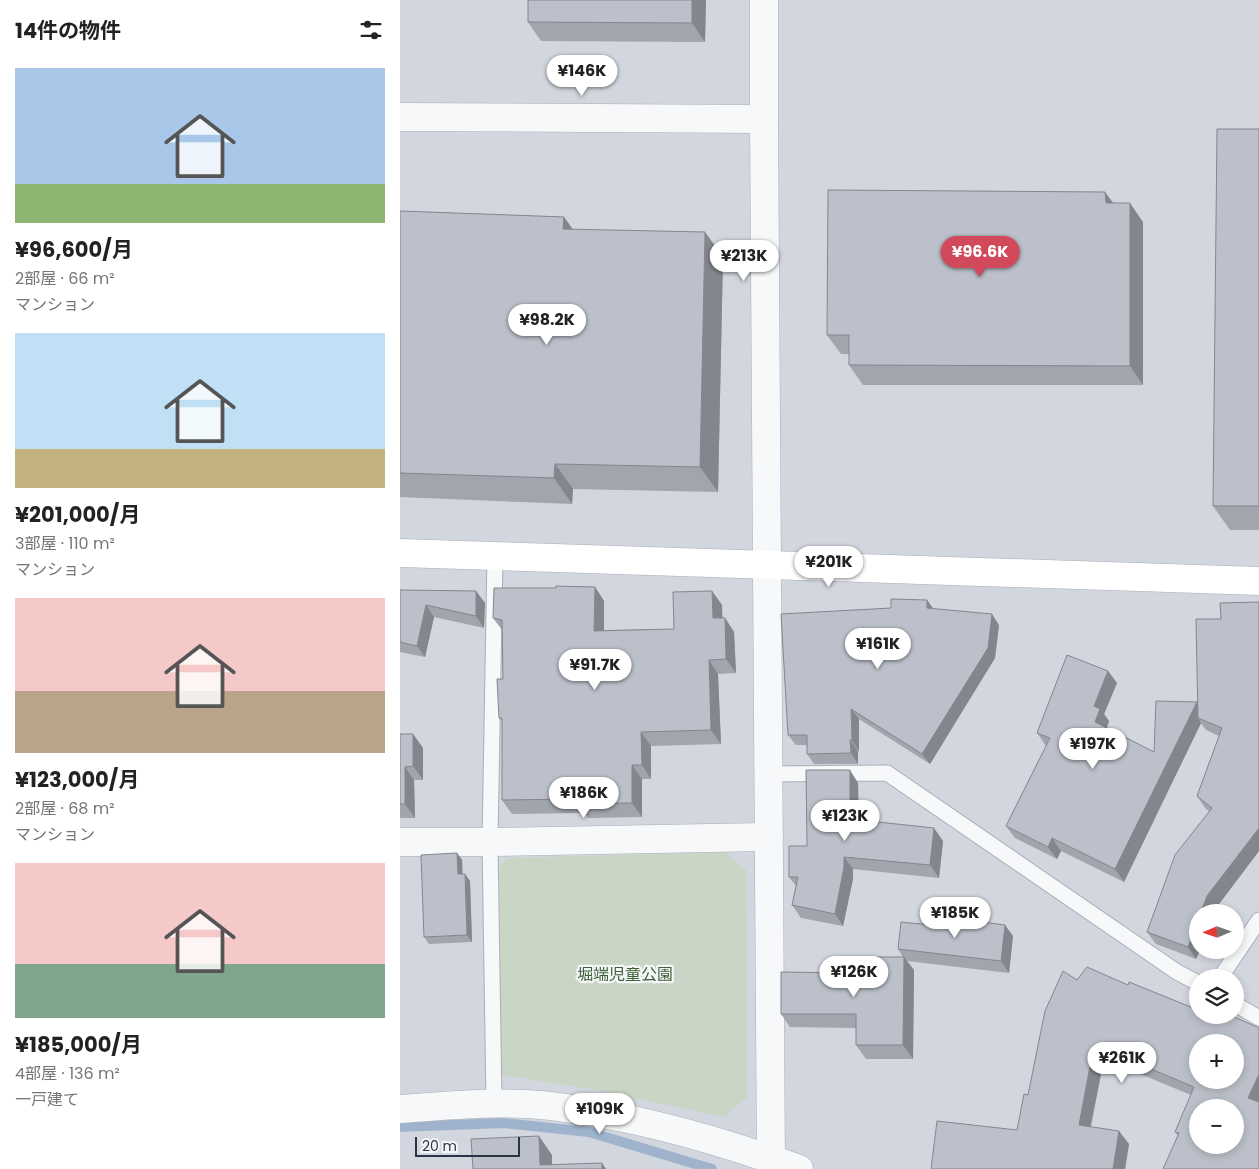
<!DOCTYPE html>
<html lang="ja">
<head>
<meta charset="utf-8">
<style>
	:root { --surface:#fff; --page:#f6f6f6; --text:#222; --muted:#767676; --accent:#d1495b }
	body { margin:0; font-family:Poppins,"Noto Sans JP",sans-serif; background:var(--page); color:var(--text); height:100vh; display:flex; flex-direction:column; font-size:19px; white-space:nowrap }
	* { box-sizing:border-box; margin:0 }
	p { font-size:16px; color:var(--muted) }
	.icon { flex:none; width:28px; height:28px; fill:none; stroke:currentColor; stroke-width:2; stroke-linecap:round; stroke-linejoin:round }
	.map { position:relative; flex:1; overflow:hidden }
	.details { display:flex; flex-direction:column; background:var(--surface); width:400px }
	.details>* { flex:none }
	.needle { width:32px; rotate:268deg }
	.fabs { position:absolute; left:789px; top:904px; display:grid; gap:10px }
	.fabs a { display:grid; place-items:center; width:55px; height:55px; border-radius:50%; background:var(--surface); box-shadow:0 2px 8px #0003; font-size:25px }
	.scale { position:absolute; left:15px; bottom:12px; width:105px; box-sizing:border-box; padding-left:5px; border:2px solid #2b3445; border-top:0; font-size:14px; line-height:18px; white-space:nowrap; color:#2b3445; -webkit-text-stroke:4px #f4f6f9; paint-order:stroke }
	.price { position:absolute; translate:-50% -42px; padding:0 11px; border-radius:18px; background:#fff; color:#222; font-size:16px; line-height:32px; filter:drop-shadow(0 1px 2px #0008) }
	.price::after { content:''; position:absolute; left:50%; top:30px; width:15px; height:11px; margin-left:-8px; background:inherit; clip-path:polygon(0 0,100% 0,50% 100%) }
	.price.active { background:var(--accent); color:#fff }
	ul { padding:0; list-style:none }
	li { display:grid; align-content:center; gap:10px; height:265px; padding:0 15px }
	li span { display:grid; place-items:center; height:155px; border-radius:0px; color:#555 }
	li>.icon { margin-inline-start:auto }
	span .icon { width:90px; height:90px; fill:#fffc; stroke-width:1 }
	li b { font-size:21px }
	h2 { display:flex; justify-content:space-between; align-items:center; height:60px; padding:0 15px; font-size:21px }
	main { display:flex; flex:1; min-height:0 }
	.map>svg:first-child { display:block }
</style>
</head>
<body>
<main>
<section class="details">
<h2>14件の物件<svg class="icon" aria-label="filters" viewBox="0 0 24 24"><path d="M4 7h16M4 17h16"/><circle cx="9" cy="7" r="2"/><circle cx="15" cy="17" r="2"/></svg></h2>
<ul>
<li><span style="background:linear-gradient(#a9c7e8 75%,#8fb573 0)"><svg class="icon" aria-label="home" viewBox="0 0 24 24"><path d="M3 11l9-7 9 7M6 9v11h12V9"/></svg></span><div><b>¥96,600/月</b><p>2部屋 · 66 m²</p><p>マンション</p></div></li>
<li><span style="background:linear-gradient(#bfe0f5 75%,#c2b280 0)"><svg class="icon" aria-label="home" viewBox="0 0 24 24"><path d="M3 11l9-7 9 7M6 9v11h12V9"/></svg></span><div><b>¥201,000/月</b><p>3部屋 · 110 m²</p><p>マンション</p></div></li>
<li><span style="background:linear-gradient(#f6c9c9 60%,#b9a48a 0)"><svg class="icon" aria-label="home" viewBox="0 0 24 24"><path d="M3 11l9-7 9 7M6 9v11h12V9"/></svg></span><div><b>¥123,000/月</b><p>2部屋 · 68 m²</p><p>マンション</p></div></li>
<li><span style="background:linear-gradient(#f6c9c9 65%,#7fa58c 0)"><svg class="icon" aria-label="home" viewBox="0 0 24 24"><path d="M3 11l9-7 9 7M6 9v11h12V9"/></svg></span><div><b>¥185,000/月</b><p>4部屋 · 136 m²</p><p>一戸建て</p></div></li>
</ul>
</section>
<div class="map">
<svg width="859" height="1169" viewBox="0 0 859 1169">
	<rect width="100%" height="100%" fill="#e4e7ec"/>
	<path fill="#d2d6de" fill-rule="evenodd" d="M 0,0 L 859,0 L 859,1169 L 0,1169 ZM 798,912 L 835,912 L 835,950 L 798,950 ZM 798,978 L 835,978 L 835,1015 L 798,1015 ZM 798,1042 L 835,1042 L 835,1080 L 798,1080 ZM 798,1108 L 835,1108 L 835,1145 L 798,1145 Z"/>
	<path fill="#c9d6c5" d="M 325,852 L 346,870 L 347,1097 L 325,1117 L 202,1091 L 101,1075 L 100,868 L 107,858 Z"/>
	<g fill="none" stroke-linecap="round" stroke-linejoin="round">
		<path stroke="#9fb4cc" stroke-width="10" d="M 0,1127 L 103,1123 L 189,1132 L 312,1169"/>
		<defs>
			<path id="lane" d="M 368,774 L 487,773 L 777,972 L 798,983
				M 820,978 L 859,920
				M 835,1004 L 859,1018
				M 94,1103 L 90,842 L 95,556"/>
			<path id="street" d="M 364,0 L 364,119 L 371,1169
				M 0,117 L 364,119
				M 0,842 L 90,842 L 369,837
				M 0,1109 C 47,1106 94,1101 141,1105 C 153,1106 166,1108 178,1110 C 253,1121 327,1143 399,1169"/>
			<path id="secondary" d="M 0,553 L 859,581"/>
		</defs>
		<use href="#lane" stroke="#a9aeb7" stroke-width="17"/>
		<use href="#street" stroke="#a9aeb7" stroke-width="29"/>
		<use href="#secondary" stroke="#a9aeb7" stroke-width="29"/>
		<use href="#lane" stroke="#f7f8fa" stroke-width="15"/>
		<use href="#street" stroke="#f7f8fa" stroke-width="28"/>
		<use href="#secondary" stroke="#fff" stroke-width="28"/>
	</g>
	<path fill="#a1a5ae" d="M 128,0 L 306,0 L 305,42 L 141,41 L 128,22 Z
		M 859,129 L 859,530 L 830,530 L 813,506 Z
		M 705,192 L 713,203 L 743,222 L 743,385 L 463,385 L 449,365 L 449,354 L 441,354 L 427,335 Z
		M 0,211 L 164,217 L 172,229 L 323,257 L 318,492 L 173,489 L 172,504 L 0,497 Z
		M 195,587 L 204,601 L 204,630 L 274,629 L 312,591 L 322,605 L 322,618 L 325,618 L 334,632 L 336,673 L 318,674 L 321,744 L 251,746 L 251,779 L 242,779 L 242,817 L 188,818 L 184,813 L 112,814 L 102,800 L 102,721 L 99,718 L 103,679 L 102,630 L 93,618 L 156,588 Z
		M 0,590 L 76,591 L 85,603 L 84,628 L 34,617 L 25,657 L 0,652 Z
		M 527,600 L 533,609 L 599,625 L 595,658 L 530,764 L 459,719 L 459,751 L 458,751 L 458,764 L 414,764 L 407,754 L 407,745 L 396,745 L 388,735 L 491,608 Z
		M 859,602 L 859,851 L 816,908 L 796,959 L 756,944 L 747,932 L 809,811 L 805,808 L 797,796 L 819,736 L 806,730 L 801,723 L 724,882 L 661,851 L 657,859 L 615,838 L 606,826 L 646,746 L 637,733 L 708,671 L 717,683 L 704,714 L 709,721 L 707,728 L 754,752 L 797,702 L 797,703 L 821,619 Z
		M 0,734 L 13,734 L 23,748 L 23,780 L 14,780 L 15,818 L 0,818 Z
		M 458,783 L 459,820 L 543,841 L 539,878 L 453,869 L 453,879 L 443,926 L 401,918 L 392,905 L 396,886 L 389,877 L 407,846 Z
		M 57,853 L 62,860 L 62,874 L 70,881 L 72,942 L 29,944 L 24,937 Z
		M 613,936 L 609,973 L 507,961 L 514,970 L 513,1059 L 466,1059 L 456,1045 L 456,1028 L 390,1027 L 381,1014 L 457,973 L 503,957 L 498,949 Z
		M 677,980 L 728,985 L 815,1017 L 830,1015 L 778,1136 L 775,1132 L 791,1095 L 704,1059 L 691,1127 L 729,1144 L 725,1169 L 531,1169 L 617,1130 L 628,1095 Z"/>
	<path fill="#83868d" d="M 292,0 L 306,0 L 305,42 L 292,23 Z
		M 705,192 L 719,211 L 706,203 Z
		M 730,203 L 743,222 L 743,385 L 730,366 Z
		M 164,217 L 182,242 L 163,229 Z
		M 305,232 L 323,257 L 318,492 L 300,467 Z
		M 155,464 L 173,489 L 172,504 L 154,478 Z
		M 195,587 L 204,601 L 204,645 L 194,631 Z
		M 76,591 L 85,603 L 84,628 L 76,616 Z
		M 312,591 L 322,605 L 323,632 L 313,618 Z
		M 527,600 L 535,611 L 527,608 Z
		M 26,605 L 34,617 L 25,657 L 17,646 Z
		M 592,614 L 599,625 L 595,658 L 530,764 L 522,754 Z
		M 325,618 L 334,632 L 336,673 L 326,659 Z
		M 309,660 L 318,674 L 321,744 L 311,730 Z
		M 708,671 L 717,683 L 704,714 L 709,721 L 704,735 L 695,722 L 694,706 Z
		M 797,702 L 805,715 L 798,718 L 801,723 L 724,882 L 715,869 Z
		M 451,709 L 459,719 L 459,751 L 452,740 Z
		M 241,732 L 251,746 L 251,779 L 242,765 Z
		M 13,734 L 23,748 L 23,780 L 13,766 Z
		M 450,740 L 458,751 L 458,764 L 451,753 Z
		M 232,765 L 242,779 L 242,817 L 232,803 Z
		M 5,767 L 14,780 L 15,818 L 5,804 Z
		M 450,770 L 458,783 L 459,832 L 450,819 Z
		M 534,828 L 543,841 L 539,878 L 530,865 Z
		M 859,828 L 859,851 L 816,908 L 814,912 L 801,912 L 807,896 Z
		M 652,838 L 661,851 L 657,859 L 648,847 Z
		M 57,853 L 62,860 L 63,881 L 58,874 Z
		M 444,857 L 453,869 L 453,879 L 443,926 L 435,914 Z
		M 65,874 L 70,881 L 72,942 L 67,935 Z
		M 798,922 L 798,950 L 800,950 L 796,959 L 788,947 Z
		M 605,925 L 613,936 L 609,973 L 601,961 Z
		M 504,957 L 514,970 L 513,1059 L 503,1045 Z
		M 694,1045 L 704,1059 L 688,1138 L 679,1125 Z
		M 859,1074 L 859,1109 L 848,1098 Z
		M 719,1131 L 729,1144 L 725,1169 L 713,1169 Z
		M 139,1136 L 152,1155 L 152,1169 L 140,1165 Z
		M 202,1163 L 206,1169 L 202,1169 Z"/>
	<path fill="#bbc0ca" stroke="#83868d" fill-rule="evenodd" d="M 128,0 L 292,0 L 292,23 L 128,22 Z
		M 817,129 L 859,129 L 859,506 L 813,506 Z
		M 428,190 L 705,192 L 706,203 L 730,203 L 730,366 L 449,365 L 449,335 L 427,335 Z
		M 0,211 L 164,217 L 163,229 L 305,232 L 300,467 L 155,464 L 154,478 L 0,473 Z
		M 156,586 L 195,587 L 194,631 L 274,629 L 273,592 L 312,591 L 313,618 L 325,618 L 326,659 L 309,660 L 311,730 L 241,732 L 242,765 L 232,765 L 232,803 L 178,804 L 178,799 L 102,800 L 102,718 L 99,718 L 97,679 L 103,679 L 102,620 L 93,618 L 94,588 L 156,588 Z
		M 0,590 L 76,591 L 76,616 L 26,605 L 17,646 L 0,642 Z
		M 491,599 L 527,600 L 527,608 L 592,614 L 588,648 L 522,754 L 451,709 L 452,740 L 450,740 L 451,753 L 407,754 L 407,735 L 388,735 L 381,614 L 491,608 Z
		M 859,602 L 859,828 L 807,896 L 801,912 L 798,912 L 798,922 L 788,947 L 747,932 L 775,855 L 812,808 L 797,796 L 822,728 L 798,718 L 796,619 L 821,619 L 820,603 Z
		M 667,655 L 708,671 L 694,706 L 700,709 L 695,722 L 754,752 L 756,701 L 797,702 L 715,869 L 652,838 L 648,847 L 606,826 L 650,738 L 637,733 Z
		M 0,734 L 13,734 L 13,766 L 5,767 L 5,804 L 0,804 Z
		M 406,770 L 450,770 L 450,819 L 534,828 L 530,865 L 444,857 L 444,867 L 435,914 L 392,905 L 398,877 L 389,877 L 389,846 L 407,846 Z
		M 57,853 L 58,874 L 65,874 L 67,935 L 24,937 L 21,855 Z
		M 551,918 L 605,925 L 601,961 L 498,949 L 501,922 L 550,927 Z
		M 458,957 L 504,957 L 503,1045 L 456,1045 L 456,1014 L 381,1014 L 381,972 L 457,973 Z
		M 687,967 L 728,985 L 729,982 L 798,1010 L 798,1015 L 809,1015 L 815,1017 L 816,1015 L 830,1015 L 859,1028 L 859,1074 L 848,1098 L 859,1102 L 859,1169 L 763,1169 L 779,1133 L 775,1132 L 794,1087 L 694,1045 L 679,1125 L 719,1131 L 713,1169 L 531,1169 L 537,1121 L 617,1130 L 624,1094 L 628,1095 L 645,1011 L 663,971 L 677,980 ZM 798,1042 L 835,1042 L 835,1080 L 798,1080 ZM 798,1108 L 835,1108 L 835,1145 L 798,1145 Z
		M 139,1136 L 140,1165 L 202,1163 L 202,1169 L 73,1169 L 71,1139 Z"/>
	<g text-anchor="middle" stroke-width="4.5" stroke-linejoin="round" paint-order="stroke">
		<g font-size="16" fill="#3f6138" stroke="#f4f6f9">
			<text x="225" y="980">堀端児童公園</text>
		</g>
	</g>
</svg>
<div class="fabs">
<a><svg class="needle" viewBox="-14 -14 28 28"><path d="M0-13l5 13h-10z" fill="#e53935"/><path d="M0 13l5-13h-10z" fill="#767676"/></svg></a>
<a><svg class="icon" aria-label="layers" viewBox="0 0 24 24"><path d="M12 4l9 5-9 5-9-5zM3 14l9 5 9-5"/></svg></a>
<a>+</a>
<a>−</a>
</div>
<div class="scale">20 m</div>
<b class="price" style="left:182px;top:97px">¥146K</b>
<b class="price active" style="left:580px;top:278px">¥96.6K</b>
<b class="price" style="left:344px;top:282px">¥213K</b>
<b class="price" style="left:147px;top:346px">¥98.2K</b>
<b class="price" style="left:429px;top:588px">¥201K</b>
<b class="price" style="left:478px;top:670px">¥161K</b>
<b class="price" style="left:195px;top:691px">¥91.7K</b>
<b class="price" style="left:693px;top:770px">¥197K</b>
<b class="price" style="left:184px;top:819px">¥186K</b>
<b class="price" style="left:445px;top:842px">¥123K</b>
<b class="price" style="left:555px;top:939px">¥185K</b>
<b class="price" style="left:454px;top:998px">¥126K</b>
<b class="price" style="left:722px;top:1084px">¥261K</b>
<b class="price" style="left:200px;top:1135px">¥109K</b>
</div>
</main>
</body>
</html>
